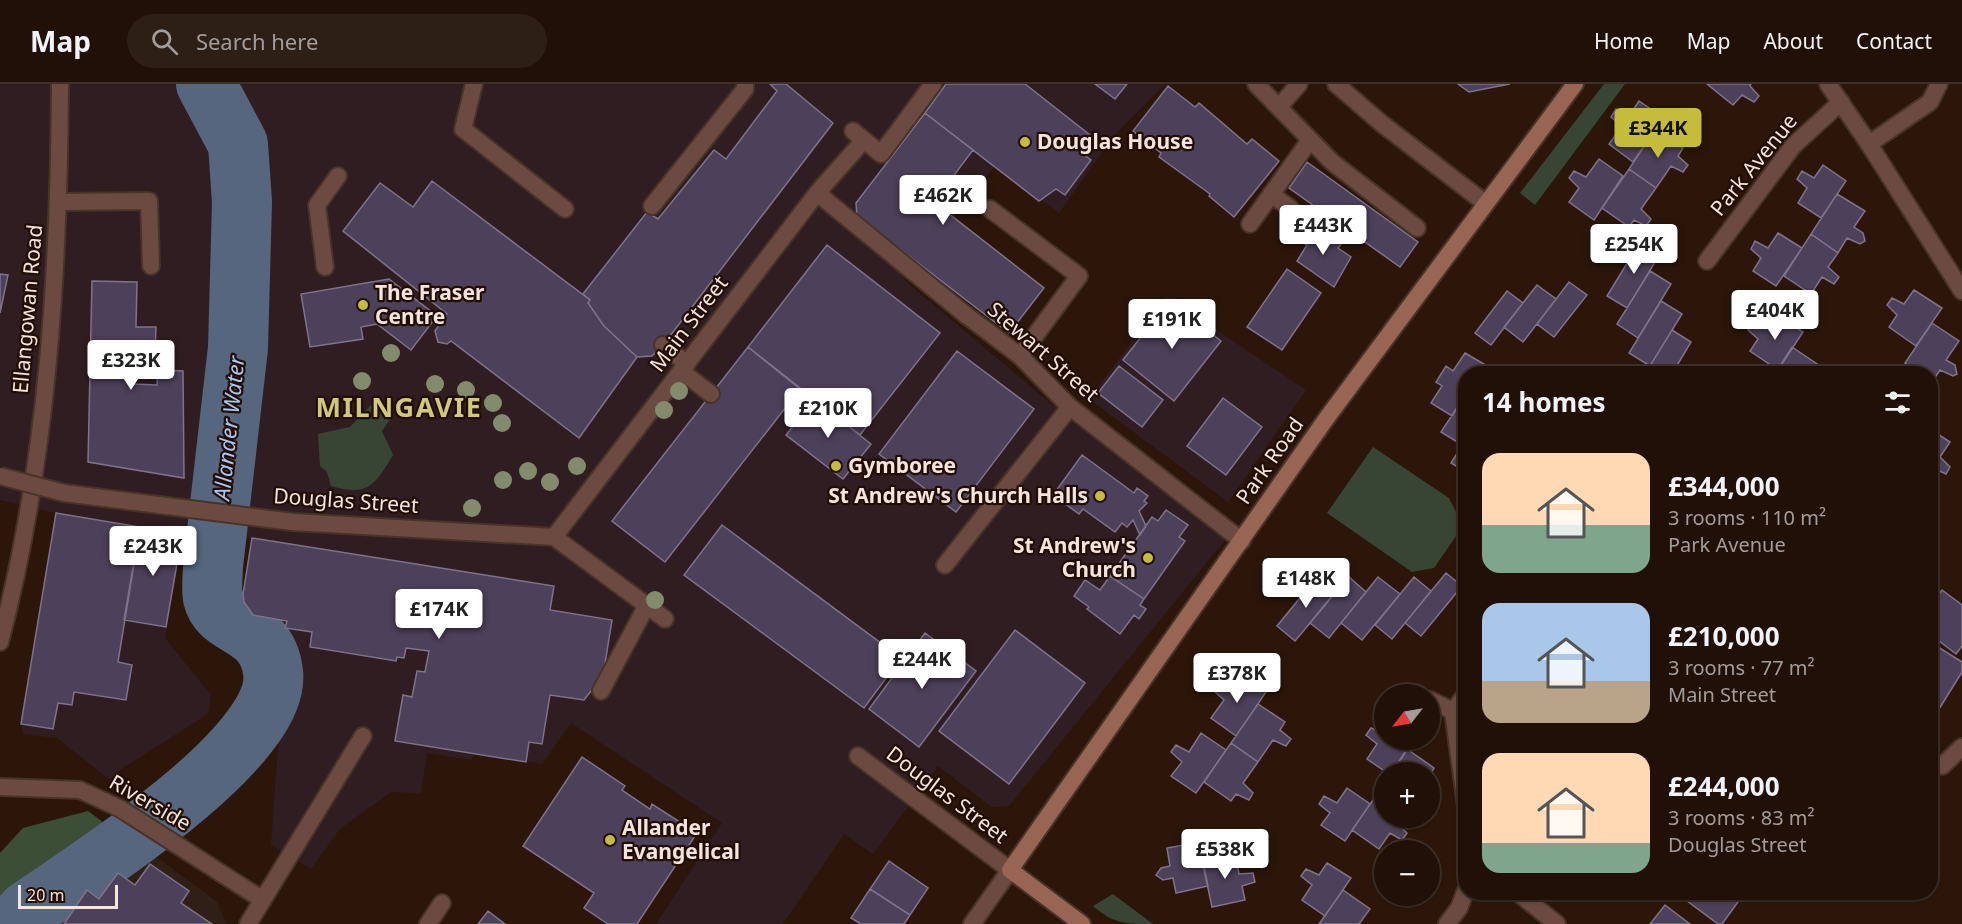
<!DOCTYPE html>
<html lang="en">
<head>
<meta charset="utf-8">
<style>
	:root { --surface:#211008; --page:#2d1e16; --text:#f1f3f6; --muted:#a29d9c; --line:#3e3029; --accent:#c6bc3c }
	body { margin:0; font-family:"Noto Sans",sans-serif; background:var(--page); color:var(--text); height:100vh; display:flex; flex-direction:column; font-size:22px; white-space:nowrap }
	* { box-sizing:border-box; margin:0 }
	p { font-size:20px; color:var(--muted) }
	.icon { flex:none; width:33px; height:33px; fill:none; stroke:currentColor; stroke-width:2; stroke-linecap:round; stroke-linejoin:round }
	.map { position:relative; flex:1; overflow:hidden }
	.details { position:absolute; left:1458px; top:282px; width:480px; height:534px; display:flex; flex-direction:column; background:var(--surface); border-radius:24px; box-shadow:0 2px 4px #0004,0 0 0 2px var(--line) }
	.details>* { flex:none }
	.needle { width:39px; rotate:239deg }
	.buttons { position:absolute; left:1374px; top:600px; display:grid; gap:12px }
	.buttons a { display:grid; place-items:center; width:66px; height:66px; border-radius:50%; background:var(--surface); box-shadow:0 2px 4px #0004,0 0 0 2px var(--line); font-size:30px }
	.scale { position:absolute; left:18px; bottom:15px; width:100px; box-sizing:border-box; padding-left:6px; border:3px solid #f4e4dc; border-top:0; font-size:16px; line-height:21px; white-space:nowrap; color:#f4e4dc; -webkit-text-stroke:4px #220d03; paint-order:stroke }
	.price { position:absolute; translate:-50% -51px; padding:0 14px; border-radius:6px; background:#fff; color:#222; font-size:20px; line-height:39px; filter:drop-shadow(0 2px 3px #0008) }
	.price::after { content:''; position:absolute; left:50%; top:36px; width:18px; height:14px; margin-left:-9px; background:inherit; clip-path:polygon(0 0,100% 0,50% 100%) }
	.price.selected { background:var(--accent); color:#111 }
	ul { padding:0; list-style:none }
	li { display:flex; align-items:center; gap:18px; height:150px; padding:0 24px }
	li span { display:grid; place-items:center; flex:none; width:168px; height:120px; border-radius:18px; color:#555 }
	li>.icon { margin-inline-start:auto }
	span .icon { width:72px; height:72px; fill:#fffc; stroke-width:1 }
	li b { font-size:26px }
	h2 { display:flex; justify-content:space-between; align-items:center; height:72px; padding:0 24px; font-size:26px }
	header { display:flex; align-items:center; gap:36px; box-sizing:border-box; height:84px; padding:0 30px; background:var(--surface); border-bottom:2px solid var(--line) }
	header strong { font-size:28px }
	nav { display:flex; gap:33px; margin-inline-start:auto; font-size:21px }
	.search { width:420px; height:54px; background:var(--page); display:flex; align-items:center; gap:15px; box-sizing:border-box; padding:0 21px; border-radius:33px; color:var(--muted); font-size:22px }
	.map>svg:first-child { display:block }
</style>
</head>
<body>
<header>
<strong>Map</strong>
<div class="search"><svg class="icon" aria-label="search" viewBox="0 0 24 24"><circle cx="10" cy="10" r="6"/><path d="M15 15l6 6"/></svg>Search here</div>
<nav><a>Home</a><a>Map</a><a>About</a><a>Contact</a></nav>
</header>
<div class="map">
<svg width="1962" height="840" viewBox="0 0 1962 840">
	<rect width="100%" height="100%" fill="#2c160a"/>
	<path fill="#301d22" d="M 0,0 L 1165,0 L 1116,49 L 1059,129 L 995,82 L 904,196 L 1075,340 L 1225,456 L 1009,722 L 992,723 L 938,682 L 873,770 L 844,750 L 783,840 L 656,840 L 722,739 L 571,639 L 542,680 L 475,669 L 471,676 L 427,669 L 421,709 L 391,708 L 340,745 L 311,785 L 271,761 L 287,537 L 260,533 L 247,525 L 244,518 L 252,454 L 242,457 L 182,451 L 165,554 L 211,611 L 208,630 L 121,685 L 110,696 L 57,654 L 23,650 L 21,640 L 56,429 L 0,416 Z
		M 1166,212 L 1306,306 L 1228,418 L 1089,315 Z"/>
	<path fill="#301f17" d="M 146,765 L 217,818 L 227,840 L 31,840 L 76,799 Z"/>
	<path fill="#394534" d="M 1604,0 L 1625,0 L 1535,121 L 1520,109 Z
		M 376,316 L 393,331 L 382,347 L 393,371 C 375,401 368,413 331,402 L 327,388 L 320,382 L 318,350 L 350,343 Z
		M 1373,363 L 1449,414 L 1463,442 L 1434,484 L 1412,488 L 1327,429 Z
		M 1113,810 L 1153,840 C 1125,840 1114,840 1093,822 Z"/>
	<path fill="#3d4e36" d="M 88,727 L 112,745 L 0,840 L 0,769 L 23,744 Z"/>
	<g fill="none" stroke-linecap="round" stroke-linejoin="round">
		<path stroke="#56667f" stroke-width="60" d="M 15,840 L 28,826 C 84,788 283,662 273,588 C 267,538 220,545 213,514 C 211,504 213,492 213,482 L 238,264 L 242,118 L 238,60 L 206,0"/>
	</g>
	<path fill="#4d405a" stroke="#7f738c" stroke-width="1.5" d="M 786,0 L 833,39 L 663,261 L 652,272 L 637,273 L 604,242 L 588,219 L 590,216 L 583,210 L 647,128 L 658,135 L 714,66 L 726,75 L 777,7 L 770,0 Z
		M 946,0 L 1025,0 L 1090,51 L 1083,70 L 1091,76 L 1065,111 L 1056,105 L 1039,117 L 925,29 Z
		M 1095,0 L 1127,0 L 1115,15 Z
		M 1458,0 L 1510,0 L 1469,8 Z
		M 1707,0 L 1751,0 L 1750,2 L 1759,12 L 1754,18 L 1742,11 L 1733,21 Z
		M 1168,2 L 1195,23 L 1199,19 L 1247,60 L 1252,55 L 1279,77 L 1234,133 L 1209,112 L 1210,110 L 1206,107 L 1159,73 L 1161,69 L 1133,47 Z
		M 1639,17 L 1664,34 L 1633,78 L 1609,60 L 1622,42 L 1611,33 L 1616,25 L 1629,32 Z
		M 925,29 L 973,66 L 934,118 L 1044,204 L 1009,249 L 857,132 L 856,119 Z
		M 1655,46 L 1683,64 L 1678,72 L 1688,81 L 1683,88 L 1671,82 L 1656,104 L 1629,85 Z
		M 1599,75 L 1623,92 L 1594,136 L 1569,118 L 1579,104 L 1569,94 L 1574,87 L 1586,93 Z
		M 1307,78 L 1418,158 L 1400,183 L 1289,104 Z
		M 1823,81 L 1846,97 L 1821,134 L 1798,119 L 1807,104 L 1797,95 L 1802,87 L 1814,94 Z
		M 1629,85 L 1656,104 L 1641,125 L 1651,135 L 1646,142 L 1634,136 L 1629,143 L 1602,124 Z
		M 432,97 L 590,216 L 588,219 L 604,242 L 637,273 L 579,354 L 451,257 L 447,260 L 438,258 L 435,247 L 447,230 L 343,147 L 380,99 L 413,123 Z
		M 1837,110 L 1865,127 L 1854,143 L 1863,149 L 1865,157 L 1860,160 L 1847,154 L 1838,169 L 1811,150 Z
		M 1312,140 L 1341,160 L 1338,164 L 1351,173 L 1334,203 L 1297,177 L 1307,161 L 1300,157 Z
		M 1778,149 L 1802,164 L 1776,202 L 1753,187 L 1761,174 L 1751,165 L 1755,157 L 1768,164 Z
		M 1811,150 L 1838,169 L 1828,183 L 1839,193 L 1834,200 L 1822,193 L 1811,210 L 1784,192 Z
		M 1640,158 L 1660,170 L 1627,224 L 1607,212 Z
		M 827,161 L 940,249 L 860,351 L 748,263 Z
		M 1287,185 L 1321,209 L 1282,266 L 1247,243 Z
		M 1650,187 L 1671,200 L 1638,254 L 1617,240 Z
		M 0,190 L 8,191 L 0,229 Z
		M 389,195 L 437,232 L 411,266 L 377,240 L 361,243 L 363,255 L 310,263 L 301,210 Z
		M 92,197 L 137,198 L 136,243 L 156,243 L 155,270 L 133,269 L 133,300 L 157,301 L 158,286 L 183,287 L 184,394 L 88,378 Z
		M 1569,198 L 1587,211 L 1554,253 L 1537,240 Z
		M 1537,201 L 1556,215 L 1523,258 L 1504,243 Z
		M 1914,206 L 1942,224 L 1916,262 L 1889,243 L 1897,231 L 1887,221 L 1892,214 L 1904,220 Z
		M 1507,207 L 1523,219 L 1491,261 L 1475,249 Z
		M 1170,216 L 1221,257 L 1174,317 L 1123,276 Z
		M 1661,217 L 1682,230 L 1650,282 L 1629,269 Z
		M 1775,230 L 1803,248 L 1778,286 L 1750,267 L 1758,255 L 1748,246 L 1752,238 L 1765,245 Z
		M 1932,239 L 1959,257 L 1946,276 L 1955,281 L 1957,290 L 1953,292 L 1940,286 L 1932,298 L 1930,290 L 1920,290 L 1905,279 Z
		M 1672,246 L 1691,258 L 1672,290 L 1645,290 Z
		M 748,263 L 800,305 L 665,478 L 612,437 Z
		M 1792,263 L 1820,282 L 1815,290 L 1775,290 Z
		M 957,267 L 1034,325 L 956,428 L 879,370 Z
		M 1465,269 L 1484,280 L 1478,290 L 1466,290 L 1466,310 L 1452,332 L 1431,319 L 1442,302 L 1436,298 L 1446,282 L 1453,287 Z
		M 1119,282 L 1163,316 L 1142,343 L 1098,309 Z
		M 1466,310 L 1466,355 L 1462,361 L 1441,348 Z
		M 1223,314 L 1262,343 L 1226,391 L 1187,362 Z
		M 814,315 L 871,360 L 843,395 L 786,351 Z
		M 1930,345 L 1950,358 L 1940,373 L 1950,383 L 1946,390 L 1933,384 L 1930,387 Z
		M 1466,355 L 1466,388 L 1451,379 Z
		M 1082,371 L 1134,409 L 1137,404 L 1148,412 L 1144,417 L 1147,419 L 1139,427 L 1146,442 L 1140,451 L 1133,436 L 1127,443 L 1122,439 L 1115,448 L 1083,425 L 1079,430 L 1053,411 Z
		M 1166,426 L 1188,441 L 1179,453 L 1185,457 L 1144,515 L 1110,492 L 1152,433 L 1158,437 Z
		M 56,429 L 140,443 L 118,578 L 132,581 L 126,616 L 74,608 L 72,621 L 58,619 L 53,645 L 21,640 Z
		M 722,441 L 901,574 L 864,624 L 684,491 Z
		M 140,443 L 182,451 L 166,543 L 124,536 Z
		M 252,454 L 554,502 L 550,526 L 612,536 L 603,592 L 584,616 L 550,611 L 542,660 L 529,658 L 526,678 L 395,657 L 403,611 L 412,613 L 417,587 L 425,588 L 429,567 L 406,564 L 404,574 L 397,573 L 396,577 L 310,563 L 312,548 L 285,544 L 287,537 L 253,531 L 244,518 L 243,510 Z
		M 1446,489 L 1462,502 L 1421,552 L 1405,539 Z
		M 1110,492 L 1144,515 L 1140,521 L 1146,525 L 1139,535 L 1134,531 L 1120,550 L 1087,525 L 1089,523 L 1074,512 L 1085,496 L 1100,506 Z
		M 1348,492 L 1366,508 L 1329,554 L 1310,539 Z
		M 1317,493 L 1336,508 L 1295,557 L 1277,542 Z
		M 1378,493 L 1400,510 L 1362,556 L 1341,539 Z
		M 1414,493 L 1431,507 L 1392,555 L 1375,541 Z
		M 1942,506 L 1962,521 L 1962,562 L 1956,570 L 1930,550 L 1930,521 Z
		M 1015,546 L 1085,599 L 1009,700 L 939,647 Z
		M 925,549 L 976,587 L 919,663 L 869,625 Z
		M 1930,558 L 1962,578 L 1962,588 L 1936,630 L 1930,627 Z
		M 1241,591 L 1266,608 L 1236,652 L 1211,634 L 1224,616 L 1214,607 L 1219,600 L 1231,606 Z
		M 1258,620 L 1285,638 L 1280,646 L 1291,655 L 1286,662 L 1273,656 L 1258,678 L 1231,659 Z
		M 1371,644 L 1384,649 L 1384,656 L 1414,656 L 1392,688 L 1386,688 L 1367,675 L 1377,660 L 1366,651 Z
		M 1201,649 L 1226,666 L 1196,709 L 1171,692 L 1182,678 L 1171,668 L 1176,661 L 1189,668 Z
		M 1231,659 L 1258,678 L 1243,699 L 1253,709 L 1249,716 L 1236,710 L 1231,717 L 1204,698 Z
		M 1407,665 L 1434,684 L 1430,691 L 1430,688 L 1392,688 Z
		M 582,673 L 625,702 L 622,706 L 650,725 L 652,720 L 697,749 L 637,840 L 608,840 L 584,824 L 594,809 L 523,762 Z
		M 1347,704 L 1370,720 L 1345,757 L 1321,741 L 1330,729 L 1319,720 L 1324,712 L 1337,719 Z
		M 1380,706 L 1384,710 L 1384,734 L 1401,734 L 1397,739 L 1407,749 L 1402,756 L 1390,749 L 1379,765 L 1352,746 Z
		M 1199,758 L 1208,802 L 1176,809 L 1173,794 L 1163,796 L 1156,791 L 1161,784 L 1170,782 L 1167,764 Z
		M 1235,769 L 1239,790 L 1253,789 L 1255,798 L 1242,802 L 1245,816 L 1212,823 L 1202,776 Z
		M 889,777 L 928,804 L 910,831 L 870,805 Z
		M 1327,779 L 1351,794 L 1325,832 L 1302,816 L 1312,801 L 1301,792 L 1306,785 L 1319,791 Z
		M 150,780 L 189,807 L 181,819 L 212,840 L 64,840 L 87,806 L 99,815 L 118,789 L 135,801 Z
		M 870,805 L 910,831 L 904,840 L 861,840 L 851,834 Z
		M 1343,806 L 1370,825 L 1359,840 L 1319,840 Z
		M 1681,808 L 1740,808 L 1743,811 L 1722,840 L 1718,840 L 1679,811 Z
		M 1665,821 L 1690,840 L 1650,840 Z
		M 488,827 L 505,840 L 478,840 Z"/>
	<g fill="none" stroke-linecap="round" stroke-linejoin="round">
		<defs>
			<path id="service" d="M 474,0 L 463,45 L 565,125
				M 1271,110 L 1291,125
				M 59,118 L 149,117 L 151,182
				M 652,122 L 745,5 L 745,0
				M 990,125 L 1079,192 L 1020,272
				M 1250,140 L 1310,56
				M 325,183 L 317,121 L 338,92
				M 966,231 L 1020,272 L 1070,323 L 1242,457
				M 945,481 L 1070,323"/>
			<path id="pedestrian" d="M 853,47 L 881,70 L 933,0
				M 817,109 L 966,231
				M 663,261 L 687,280
				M 681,287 L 711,310
				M 64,409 L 293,438 L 554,453 L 665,535
				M 554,453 L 817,109 L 864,56
				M 601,607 L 647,521"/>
			<path id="minor" d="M 1256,0 L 1332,78 L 1417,144
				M 1336,0 L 1381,39 L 1485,119
				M 1828,0 L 1869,60 L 1962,207
				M 1279,23 L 1299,0
				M 1869,60 L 1930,18 L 1939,0
				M 1707,177 L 1793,62 L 1841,18
				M 1415,609 L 1418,610
				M 1466,610 L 1453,627 L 1466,722
				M 1430,616 L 1453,627
				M 858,672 L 1010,786
				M 1942,682 L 1962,663
				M 0,703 L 80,706 L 121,725 L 263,816
				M 1517,808 L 1557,840
				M 248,840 L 363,652
				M 428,840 L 442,819
				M 1447,840 L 1459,824 L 1466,806"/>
			<path id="tertiary" d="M 0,558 C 48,376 59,187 60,0
				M 972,840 L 1010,786"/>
			<path id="secondary" d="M 1082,840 L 1010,786 L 1326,335 L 1575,0"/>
		</defs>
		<use href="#service" stroke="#483327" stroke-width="20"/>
		<use href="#pedestrian" stroke="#483327" stroke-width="20"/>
		<use href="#minor" stroke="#483327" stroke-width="20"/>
		<use href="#tertiary" stroke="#483327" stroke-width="20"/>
		<use href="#secondary" stroke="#483327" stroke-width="20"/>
		<use href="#service" stroke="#6b4b41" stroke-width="16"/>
		<use href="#pedestrian" stroke="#6b4b41" stroke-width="16"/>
		<use href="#minor" stroke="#6b4b41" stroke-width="16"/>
		<use href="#tertiary" stroke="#6b4b41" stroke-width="16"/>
		<use href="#secondary" stroke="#986454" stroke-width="16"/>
		<defs>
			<path id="pedestrian-bridge" d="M 0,392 L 64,409"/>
		</defs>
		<use href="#pedestrian-bridge" stroke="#483327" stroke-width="20" stroke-linecap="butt"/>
		<use href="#pedestrian-bridge" stroke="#6b4b41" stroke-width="16"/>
	</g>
	<g fill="#828b6b">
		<circle cx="391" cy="269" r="9"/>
		<circle cx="362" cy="297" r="9"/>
		<circle cx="435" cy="300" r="9"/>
		<circle cx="466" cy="306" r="9"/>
		<circle cx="679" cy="307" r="9"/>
		<circle cx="493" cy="319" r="9"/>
		<circle cx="664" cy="326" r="9"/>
		<circle cx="502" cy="339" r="9"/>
		<circle cx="577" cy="382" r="9"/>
		<circle cx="528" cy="387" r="9"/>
		<circle cx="503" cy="396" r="9"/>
		<circle cx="550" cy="398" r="9"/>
		<circle cx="472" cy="424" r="9"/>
		<circle cx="655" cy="516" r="9"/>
	</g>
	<g fill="#c6bc3c" stroke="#220d03" stroke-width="2">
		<circle cx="1025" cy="58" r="6"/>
		<circle cx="363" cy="221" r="6"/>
		<circle cx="836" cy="382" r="6"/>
		<circle cx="1100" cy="412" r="6"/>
		<circle cx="1148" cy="474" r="6"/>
		<circle cx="610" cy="756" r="6"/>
	</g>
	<g text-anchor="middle" stroke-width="4.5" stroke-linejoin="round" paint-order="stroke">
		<g font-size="21" font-weight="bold" fill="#f4e4dc" stroke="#220d03" text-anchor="start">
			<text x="1037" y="65">Douglas House</text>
			<text x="375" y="216">The Fraser<tspan x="375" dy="24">Centre</tspan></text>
			<text x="848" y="389">Gymboree</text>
			<text x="1088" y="419" text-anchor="end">St Andrew's Church Halls</text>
			<text x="1136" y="469" text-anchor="end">St Andrew's<tspan x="1136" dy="24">Church</tspan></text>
			<text x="622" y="751">Allander<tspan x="622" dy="24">Evangelical</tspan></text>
		</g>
		<g font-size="21" fill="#f4e4dc" stroke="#220d03">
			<text transform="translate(1754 81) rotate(-51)" y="7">Park Avenue</text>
			<text transform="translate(28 225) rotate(-85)" y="7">Ellangowan Road</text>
			<text transform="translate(689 240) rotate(-53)" y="7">Main Street</text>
			<text transform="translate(1043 268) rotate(41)" y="7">Stewart Street</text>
			<text transform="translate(1270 377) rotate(-55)" y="7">Park Road</text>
			<text transform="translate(346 417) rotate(4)" y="7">Douglas Street</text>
			<text transform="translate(947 711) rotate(37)" y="7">Douglas Street</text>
			<text transform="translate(150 719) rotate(30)" y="7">Riverside</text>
		</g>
		<g font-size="22" font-style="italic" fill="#a8c6f6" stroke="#220d03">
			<text transform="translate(229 344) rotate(-84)" y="8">Allander Water</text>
		</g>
		<g font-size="27" font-weight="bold" letter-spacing="1.5" fill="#cfc97b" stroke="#220d03">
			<text x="399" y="333">MILNGAVIE</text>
		</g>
	</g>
</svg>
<div class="buttons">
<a><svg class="needle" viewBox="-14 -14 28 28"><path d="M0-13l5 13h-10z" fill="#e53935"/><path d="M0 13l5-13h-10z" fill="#a29d9c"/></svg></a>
<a>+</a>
<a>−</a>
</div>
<div class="scale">20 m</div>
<b class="price selected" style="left:1658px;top:75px">£344K</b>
<b class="price" style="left:943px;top:142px">£462K</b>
<b class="price" style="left:1323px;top:172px">£443K</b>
<b class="price" style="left:1634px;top:191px">£254K</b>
<b class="price" style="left:1775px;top:257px">£404K</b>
<b class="price" style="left:1172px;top:266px">£191K</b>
<b class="price" style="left:131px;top:307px">£323K</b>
<b class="price" style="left:828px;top:355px">£210K</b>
<b class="price" style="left:153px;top:493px">£243K</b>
<b class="price" style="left:1306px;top:525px">£148K</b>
<b class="price" style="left:439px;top:556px">£174K</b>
<b class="price" style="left:922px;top:606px">£244K</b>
<b class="price" style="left:1237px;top:620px">£378K</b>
<b class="price" style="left:1225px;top:796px">£538K</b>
<section class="details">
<h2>14 homes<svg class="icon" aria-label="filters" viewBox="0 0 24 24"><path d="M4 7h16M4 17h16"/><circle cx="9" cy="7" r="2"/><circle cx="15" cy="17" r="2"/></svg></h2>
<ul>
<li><span style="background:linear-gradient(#ffd9b3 60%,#7fa58c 0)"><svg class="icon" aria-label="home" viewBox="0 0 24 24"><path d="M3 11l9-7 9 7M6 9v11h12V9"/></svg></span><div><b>£344,000</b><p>3 rooms · 110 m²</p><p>Park Avenue</p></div></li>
<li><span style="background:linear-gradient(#a9c7e8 65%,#b9a48a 0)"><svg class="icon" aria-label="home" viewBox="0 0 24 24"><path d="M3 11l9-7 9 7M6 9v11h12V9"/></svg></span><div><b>£210,000</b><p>3 rooms · 77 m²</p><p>Main Street</p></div></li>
<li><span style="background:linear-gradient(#ffd9b3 75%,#7fa58c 0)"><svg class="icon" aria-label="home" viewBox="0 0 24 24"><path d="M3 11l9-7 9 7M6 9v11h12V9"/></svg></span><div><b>£244,000</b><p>3 rooms · 83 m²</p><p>Douglas Street</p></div></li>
</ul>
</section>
</div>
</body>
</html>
